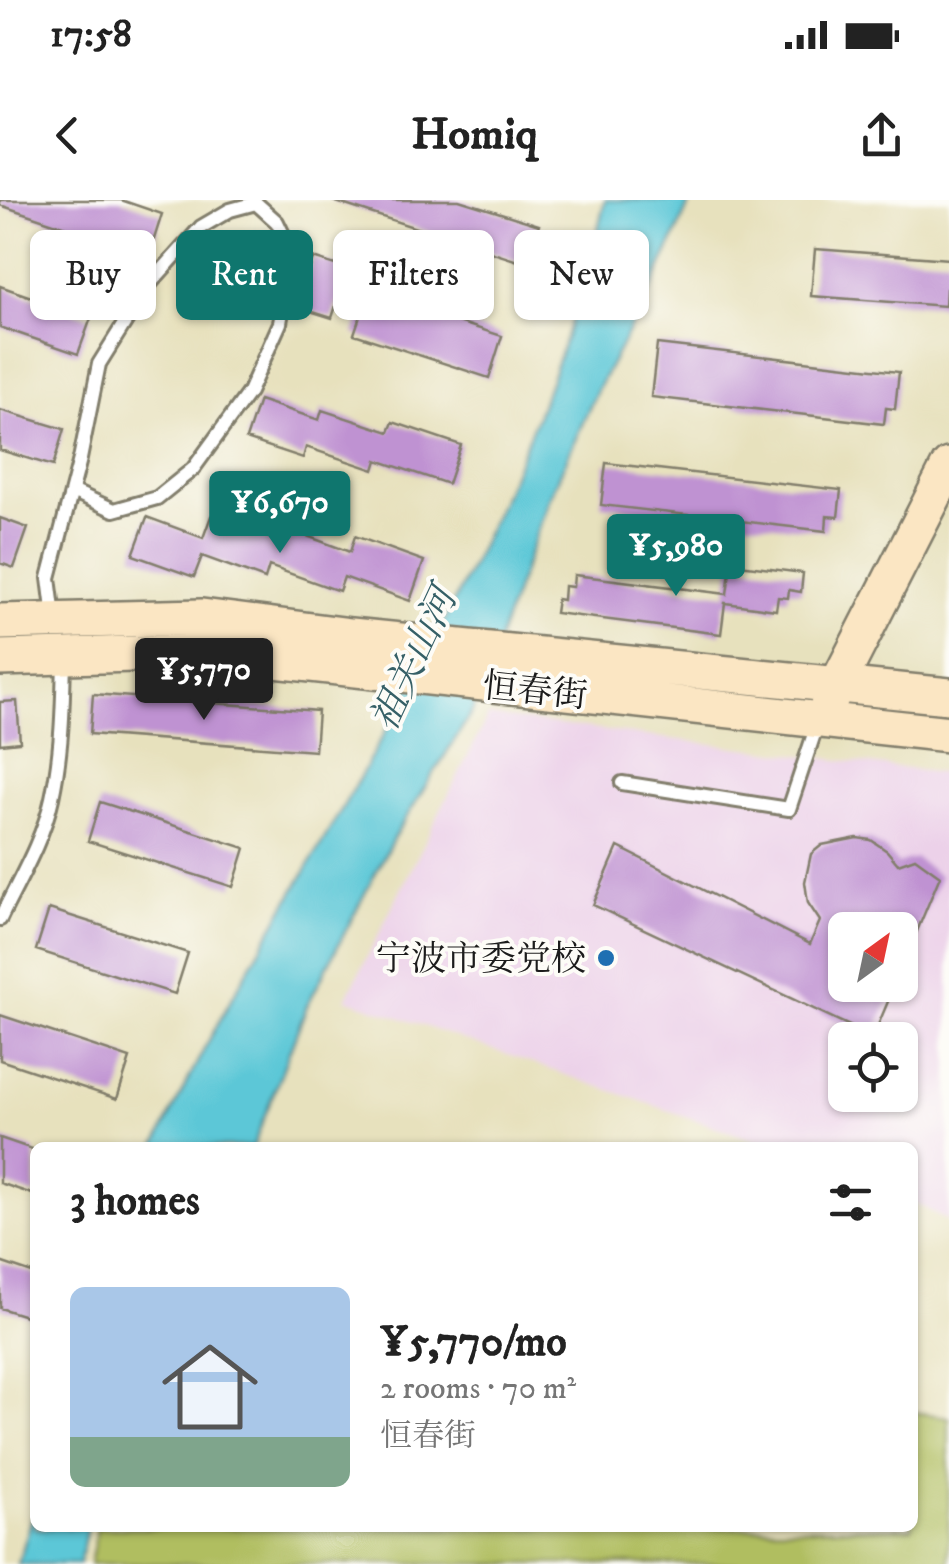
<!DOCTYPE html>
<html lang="en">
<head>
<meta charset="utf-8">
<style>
	:root { --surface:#fff; --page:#f6f6f6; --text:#222; --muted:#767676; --accent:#0f766e }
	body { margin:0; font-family:"IM FELL DW Pica","Noto Serif SC",serif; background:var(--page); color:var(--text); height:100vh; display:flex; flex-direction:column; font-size:38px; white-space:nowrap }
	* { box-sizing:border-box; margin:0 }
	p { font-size:32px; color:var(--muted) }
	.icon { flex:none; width:55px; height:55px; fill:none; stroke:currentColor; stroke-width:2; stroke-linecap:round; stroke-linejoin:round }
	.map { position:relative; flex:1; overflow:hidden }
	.drawer { position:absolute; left:30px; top:942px; width:888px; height:390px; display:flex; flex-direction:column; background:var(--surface); border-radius:15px; box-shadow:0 2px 8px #0004 }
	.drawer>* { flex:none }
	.hud { position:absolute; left:30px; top:30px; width:890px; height:90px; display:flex; gap:20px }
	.needle { width:65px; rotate:33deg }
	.fabs { position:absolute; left:828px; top:712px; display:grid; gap:20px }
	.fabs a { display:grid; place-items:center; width:90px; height:90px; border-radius:15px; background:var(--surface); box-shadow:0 2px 8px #0004; font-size:50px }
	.price { position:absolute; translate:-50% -85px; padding:0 22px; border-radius:10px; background:var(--accent); color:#fff; font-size:32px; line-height:65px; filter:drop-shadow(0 2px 5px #0008) }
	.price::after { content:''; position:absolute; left:50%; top:60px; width:30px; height:22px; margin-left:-15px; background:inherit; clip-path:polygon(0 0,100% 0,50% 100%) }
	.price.selected { background:#222; color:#fff }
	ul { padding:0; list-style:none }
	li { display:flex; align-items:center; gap:30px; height:250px; padding:0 40px }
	li span { display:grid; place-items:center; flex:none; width:280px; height:200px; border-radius:15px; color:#555 }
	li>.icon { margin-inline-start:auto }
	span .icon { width:120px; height:120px; fill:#fffc; stroke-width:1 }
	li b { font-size:42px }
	h2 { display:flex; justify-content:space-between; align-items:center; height:120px; padding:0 40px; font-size:42px }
	.chip { padding:0 35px; border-radius:15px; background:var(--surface); box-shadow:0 2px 8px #0004; font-size:35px; line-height:90px }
	.chip.selected { background:var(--accent); color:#fff }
	.status { display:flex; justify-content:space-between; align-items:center; height:70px; padding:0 50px; background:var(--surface); direction:ltr }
	.status svg { height:28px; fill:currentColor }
	header { display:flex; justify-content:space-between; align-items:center; height:130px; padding:0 40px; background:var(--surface); font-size:45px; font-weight:700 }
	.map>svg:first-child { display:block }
</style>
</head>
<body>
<div class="status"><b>17:58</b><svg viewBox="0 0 49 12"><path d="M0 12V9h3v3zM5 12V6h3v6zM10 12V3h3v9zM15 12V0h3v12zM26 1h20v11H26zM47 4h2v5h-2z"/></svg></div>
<header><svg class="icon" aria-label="back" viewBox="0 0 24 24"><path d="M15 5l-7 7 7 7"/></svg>Homiq<svg class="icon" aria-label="share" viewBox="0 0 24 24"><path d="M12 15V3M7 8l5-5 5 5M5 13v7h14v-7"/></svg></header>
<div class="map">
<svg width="949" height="1364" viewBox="0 0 949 1364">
	<rect width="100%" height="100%" fill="#fdfcf7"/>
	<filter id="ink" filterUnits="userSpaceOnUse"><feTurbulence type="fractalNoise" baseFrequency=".01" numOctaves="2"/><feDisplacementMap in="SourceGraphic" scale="20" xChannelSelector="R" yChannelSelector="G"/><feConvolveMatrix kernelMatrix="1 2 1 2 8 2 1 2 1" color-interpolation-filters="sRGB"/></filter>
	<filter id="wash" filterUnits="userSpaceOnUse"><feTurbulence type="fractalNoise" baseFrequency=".0048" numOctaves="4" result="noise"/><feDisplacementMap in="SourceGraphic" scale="40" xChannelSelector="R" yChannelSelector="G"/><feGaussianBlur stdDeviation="2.25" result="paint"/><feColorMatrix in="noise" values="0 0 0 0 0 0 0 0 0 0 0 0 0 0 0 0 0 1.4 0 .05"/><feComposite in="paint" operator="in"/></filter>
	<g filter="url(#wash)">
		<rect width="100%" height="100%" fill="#e7e1bd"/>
		<path fill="#ecd1e9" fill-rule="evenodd" d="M 488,516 L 949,574 L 949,1021 L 913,1002 L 912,948 L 774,947 L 346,799 ZM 845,730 L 900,730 L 900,785 L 845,785 ZM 845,840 L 900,840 L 900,895 L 845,895 Z"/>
		<path fill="#b0be60" stroke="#666d3e" stroke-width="2.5" d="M 913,1212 L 949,1217 L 949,1364 L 90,1364 L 97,1328 L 912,1328 Z"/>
		<path fill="#5cc7d7" stroke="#3c727a" stroke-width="2.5" d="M 605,0 L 691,0 L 651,90 L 598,188 L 550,297 L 472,512 L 394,637 L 306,808 L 253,947 L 155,948 C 216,815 296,691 368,563 C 467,386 559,199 605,0 Z
			M 35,1308 L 35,1328 L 87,1328 L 79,1364 L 18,1364 Z"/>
		<g id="blocks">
			<path fill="#bf92d2" d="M 0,0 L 121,0 L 162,14 L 149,55 L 0,5 Z
				M 330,0 L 459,0 L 539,25 L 527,64 Z
				M 815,49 L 949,59 L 949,89 L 946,89 L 945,106 L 811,96 Z
				M 313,58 L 348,69 L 332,118 L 297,107 Z
				M 0,86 L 91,118 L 78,154 L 0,127 Z
				M 368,93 L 502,136 L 489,178 L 354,134 Z
				M 657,144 L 899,172 L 895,209 L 886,208 L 884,224 L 651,197 Z
				M 259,200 L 319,220 L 322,210 L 389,232 L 393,222 L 461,245 L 448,284 L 377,260 L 374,270 L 306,247 L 303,258 L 246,239 Z
				M 0,210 L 64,229 L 53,266 L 0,250 Z
				M 606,263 L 841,290 L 838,317 L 827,316 L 826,331 L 601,305 Z
				M 211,316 L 278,341 L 283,327 L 350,352 L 355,336 L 424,361 L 410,401 L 344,377 L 339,391 L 269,366 L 265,379 L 202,356 L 194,377 L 133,355 L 147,317 L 203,338 Z
				M 0,318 L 28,328 L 14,368 L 0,363 Z
				M 731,364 L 803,373 L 801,392 L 789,390 L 788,398 L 778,397 L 776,410 L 725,403 L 721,434 L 555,413 L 557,399 L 563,400 L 564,386 L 573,387 L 574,375 L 727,394 Z
				M 93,494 L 318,511 L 315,551 L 90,534 Z
				M 17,501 L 20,542 L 0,544 L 0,502 Z
				M 100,602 L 245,648 L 233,687 L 88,641 Z
				M 857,638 L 871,640 L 887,651 L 898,664 L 915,658 L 940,676 L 900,772 L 900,730 L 845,730 L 845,785 L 895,785 L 873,837 L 593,705 L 618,647 L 810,744 L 820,721 L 808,703 L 805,682 L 811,654 L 822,645 Z
				M 49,709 L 188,753 L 175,794 L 36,750 Z
				M 0,815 L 130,858 L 117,899 L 0,860 Z
				M 0,938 L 35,950 L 35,995 L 0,983 Z
				M 0,1062 L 35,1074 L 35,1119 L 0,1108 Z"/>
		</g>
	</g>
	<g filter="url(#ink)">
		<use href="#blocks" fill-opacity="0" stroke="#827e6c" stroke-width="2.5"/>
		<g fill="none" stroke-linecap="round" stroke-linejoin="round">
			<defs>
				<path id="service" d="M 54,417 L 49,378 L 80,259 L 99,164 L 147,87 L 201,27 L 230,10 L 256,3 L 277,22 L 292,53 L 280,123 L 249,192 L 193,269 L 157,298 L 114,310 L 72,291
					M 622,583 L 789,609 L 818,522
					M 0,719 C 19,680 43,640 52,598 C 62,552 63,505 64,458"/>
				<path id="secondary" d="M 0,422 L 202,417 L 351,436 L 949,496
					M 0,458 L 201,452 L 949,534
					M 829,501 L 949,266"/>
			</defs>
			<use href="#service" stroke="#827e6c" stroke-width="18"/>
			<use href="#secondary" stroke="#827e6c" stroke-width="40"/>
			<use href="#service" stroke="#fff" stroke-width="12"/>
			<use href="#secondary" stroke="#fbe6c3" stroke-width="35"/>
		</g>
	</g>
	<circle fill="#1f6fb2" stroke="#fdfcf7" stroke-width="4" cx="606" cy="758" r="10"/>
	<g text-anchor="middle" stroke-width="8" stroke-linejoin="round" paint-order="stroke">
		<g font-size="35" fill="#1c1c1c" stroke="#fdfcf7">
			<text transform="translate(535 490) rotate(6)" y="12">恒春街</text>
		</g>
		<g font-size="35" fill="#1c1c1c" stroke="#fdfcf7" text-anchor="end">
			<text x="586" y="770">宁波市委党校</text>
		</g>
		<g font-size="38" font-style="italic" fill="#366067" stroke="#fdfcf7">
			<text transform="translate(413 459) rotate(-65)" y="13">祖关山河</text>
		</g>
	</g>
</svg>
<div class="fabs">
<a><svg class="needle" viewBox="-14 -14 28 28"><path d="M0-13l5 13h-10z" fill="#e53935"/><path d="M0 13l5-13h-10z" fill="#767676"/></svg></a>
<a><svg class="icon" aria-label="locate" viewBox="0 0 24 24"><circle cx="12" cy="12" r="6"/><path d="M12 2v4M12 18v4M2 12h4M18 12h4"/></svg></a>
</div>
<b class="price" style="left:280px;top:356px">¥6,670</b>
<b class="price" style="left:676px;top:399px">¥5,980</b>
<b class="price selected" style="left:204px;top:523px">¥5,770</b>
<div class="hud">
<a class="chip">Buy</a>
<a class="chip selected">Rent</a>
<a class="chip">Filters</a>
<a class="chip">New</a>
</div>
<section class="drawer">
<h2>3 homes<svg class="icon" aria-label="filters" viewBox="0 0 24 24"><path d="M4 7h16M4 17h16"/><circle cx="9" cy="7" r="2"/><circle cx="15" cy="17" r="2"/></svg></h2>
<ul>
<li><span style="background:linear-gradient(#a9c7e8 75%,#7fa58c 0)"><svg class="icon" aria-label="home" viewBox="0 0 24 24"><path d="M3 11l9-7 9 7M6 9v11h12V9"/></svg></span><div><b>¥5,770/mo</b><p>2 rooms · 70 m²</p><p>恒春街</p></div></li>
</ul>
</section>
</div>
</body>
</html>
